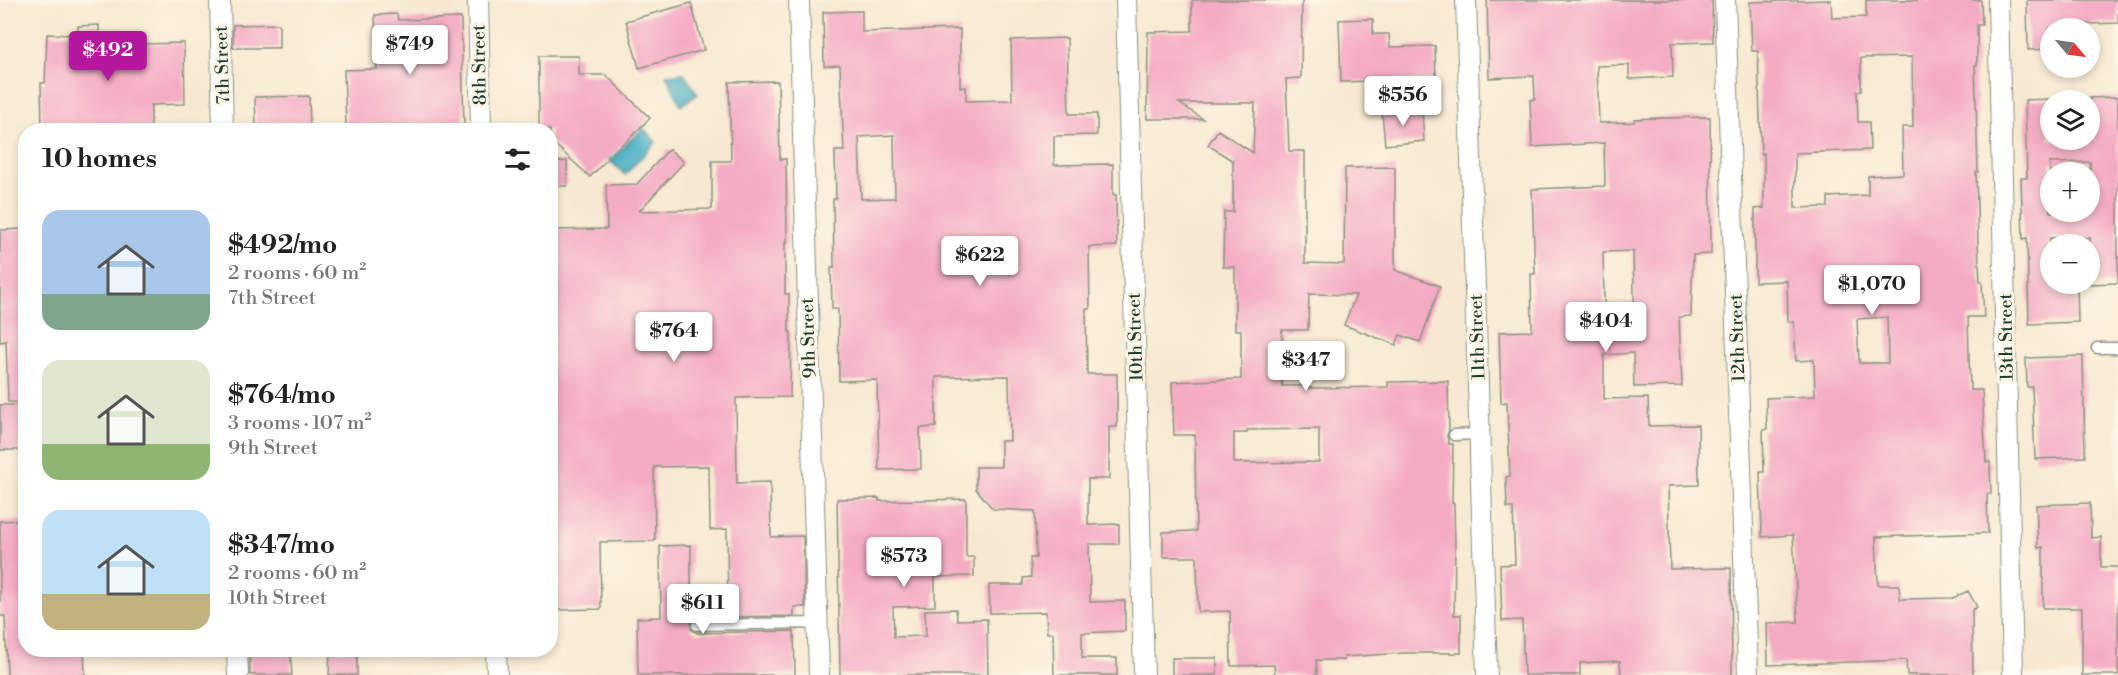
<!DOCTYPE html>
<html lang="en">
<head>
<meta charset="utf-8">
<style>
	:root { --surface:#fff; --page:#f6f6f6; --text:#222; --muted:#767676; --accent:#b5179e }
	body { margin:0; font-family:"Libre Bodoni",serif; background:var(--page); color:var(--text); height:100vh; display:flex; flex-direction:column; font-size:22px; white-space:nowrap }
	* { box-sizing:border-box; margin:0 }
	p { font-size:20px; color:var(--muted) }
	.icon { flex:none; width:33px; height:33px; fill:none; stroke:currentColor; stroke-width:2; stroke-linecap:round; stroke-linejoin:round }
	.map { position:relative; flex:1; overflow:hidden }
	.sheet { position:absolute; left:18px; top:123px; width:540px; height:534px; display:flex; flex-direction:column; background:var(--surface); border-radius:24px; box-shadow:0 3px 9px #0003 }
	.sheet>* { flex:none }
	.needle { width:39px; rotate:119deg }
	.tools { position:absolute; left:2040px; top:18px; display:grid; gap:12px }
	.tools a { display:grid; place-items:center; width:60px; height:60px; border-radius:50%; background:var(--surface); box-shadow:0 3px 9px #0003; font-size:30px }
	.price { position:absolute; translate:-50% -51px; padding:0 14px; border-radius:6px; background:#fff; color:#222; font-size:20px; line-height:39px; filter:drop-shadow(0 2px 3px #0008) }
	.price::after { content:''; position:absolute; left:50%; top:36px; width:18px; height:14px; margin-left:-9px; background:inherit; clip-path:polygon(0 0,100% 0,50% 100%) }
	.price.selected { background:var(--accent); color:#fff }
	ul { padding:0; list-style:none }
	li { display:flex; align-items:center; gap:18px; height:150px; padding:0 24px }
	li span { display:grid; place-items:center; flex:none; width:168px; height:120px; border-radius:18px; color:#555 }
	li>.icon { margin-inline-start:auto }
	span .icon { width:72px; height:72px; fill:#fffc; stroke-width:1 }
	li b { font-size:26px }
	h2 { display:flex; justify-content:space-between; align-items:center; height:72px; padding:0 24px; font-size:26px }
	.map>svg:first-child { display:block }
</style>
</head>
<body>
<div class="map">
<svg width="2118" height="675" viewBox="0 0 2118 675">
	<rect width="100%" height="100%" fill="#fcf5e5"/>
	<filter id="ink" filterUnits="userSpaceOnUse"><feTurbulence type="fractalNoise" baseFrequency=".0167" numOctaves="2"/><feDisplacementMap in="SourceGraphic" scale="12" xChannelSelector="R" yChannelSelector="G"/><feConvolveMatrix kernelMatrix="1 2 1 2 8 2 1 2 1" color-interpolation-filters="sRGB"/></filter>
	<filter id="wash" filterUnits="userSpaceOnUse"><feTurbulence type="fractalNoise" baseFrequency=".008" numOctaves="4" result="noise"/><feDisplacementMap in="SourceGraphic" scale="24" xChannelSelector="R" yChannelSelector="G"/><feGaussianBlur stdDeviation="1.35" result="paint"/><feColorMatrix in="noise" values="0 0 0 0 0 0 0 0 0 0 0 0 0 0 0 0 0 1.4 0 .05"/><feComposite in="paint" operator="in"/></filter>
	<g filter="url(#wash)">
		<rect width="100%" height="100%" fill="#f7e9d1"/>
		<path fill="#41abc1" stroke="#30747a" stroke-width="1.5" d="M 684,73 L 698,94 L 681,106 L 666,75 Z
			M 643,128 L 656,142 L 625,175 L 609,160 Z"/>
		<g id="blocks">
			<path fill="#f4abc4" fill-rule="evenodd" d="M 1192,0 L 1302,0 L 1301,78 L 1286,79 L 1289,151 L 1305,151 L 1305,263 L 1344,264 L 1345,168 L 1395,167 L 1395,270 L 1440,286 L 1420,342 L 1400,335 L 1396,345 L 1344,325 L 1356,295 L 1309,294 L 1308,330 L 1282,330 L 1282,386 L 1308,386 L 1308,388 L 1388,387 L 1388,382 L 1448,381 L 1449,430 L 1447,436 L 1449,444 L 1453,444 L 1452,503 L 1454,503 L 1455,547 L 1454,615 L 1461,615 L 1461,653 L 1404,653 L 1344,657 L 1344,660 L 1316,660 L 1317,675 L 1275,675 L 1274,665 L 1231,666 L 1230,611 L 1198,612 L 1197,557 L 1163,557 L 1163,532 L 1196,531 L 1195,435 L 1174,435 L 1172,382 L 1241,379 L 1241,330 L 1235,330 L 1235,267 L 1223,267 L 1224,212 L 1233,212 L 1233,161 L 1208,145 L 1218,130 L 1253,153 L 1255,103 L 1179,103 L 1203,119 L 1147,119 L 1148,32 L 1192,31 ZM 1319,429 L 1319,462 L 1234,463 L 1234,433 L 1247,433 L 1247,430 Z
				M 1487,0 L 1712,0 L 1713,42 L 1672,43 L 1673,77 L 1629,79 L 1629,65 L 1597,66 L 1599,123 L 1634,122 L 1634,119 L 1657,118 L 1710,117 L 1711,254 L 1693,255 L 1691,316 L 1679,317 L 1682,386 L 1634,387 L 1633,353 L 1604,355 L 1604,399 L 1648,398 L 1649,426 L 1698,425 L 1699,485 L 1668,486 L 1670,569 L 1731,568 L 1732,675 L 1621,675 L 1620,661 L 1580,663 L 1580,675 L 1524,675 L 1522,620 L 1502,621 L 1500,565 L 1515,564 L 1513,508 L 1507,508 L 1506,477 L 1510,476 L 1507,402 L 1501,403 L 1499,332 L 1532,331 L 1531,274 L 1535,274 L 1532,189 L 1605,186 L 1604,143 L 1532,147 L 1530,100 L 1535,99 L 1534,76 L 1489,78 ZM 1633,251 L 1635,335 L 1605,337 L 1603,252 Z
				M 1831,0 L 1832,18 L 1866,17 L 1866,0 L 1981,0 L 1982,25 L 1977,25 L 1977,65 L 1975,65 L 1978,172 L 1976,172 L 1978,243 L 1980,282 L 1982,282 L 1984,317 L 1968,317 L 1970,390 L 1982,390 L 1986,462 L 1990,462 L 1991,494 L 1987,494 L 1988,533 L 1876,537 L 1878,585 L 1899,585 L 1900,599 L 1953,598 L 1968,591 L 1977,607 L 1972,610 L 1973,675 L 1907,675 L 1906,660 L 1768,665 L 1767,623 L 1798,622 L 1793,535 L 1762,537 L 1760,472 L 1764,472 L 1763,430 L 1767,429 L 1766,398 L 1815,396 L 1814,360 L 1796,361 L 1794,322 L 1788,322 L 1787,281 L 1755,282 L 1755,209 L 1764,208 L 1764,153 L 1761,154 L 1758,51 L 1752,51 L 1750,2 ZM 1912,57 L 1913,127 L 1902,127 L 1903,174 L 1868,176 L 1868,195 L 1828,197 L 1828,207 L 1795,208 L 1795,153 L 1870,150 L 1869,122 L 1858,122 L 1857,91 L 1861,91 L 1861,58 ZM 1887,317 L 1888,363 L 1859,363 L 1857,319 Z
				M 2027,0 L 2118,0 L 2118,23 L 2061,25 L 2061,28 L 2050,28 L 2050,49 L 2028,50 Z
				M 691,3 L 704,50 L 639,68 L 626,21 Z
				M 862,11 L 862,32 L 960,29 L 960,87 L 966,87 L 966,101 L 1012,100 L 1011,40 L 1067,38 L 1069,114 L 1097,114 L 1097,135 L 1054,136 L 1054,165 L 1113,164 L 1113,195 L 1116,195 L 1117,246 L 1089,247 L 1090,309 L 1086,309 L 1087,374 L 1117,374 L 1117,427 L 1109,427 L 1109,479 L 1088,479 L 1088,525 L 1119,524 L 1119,544 L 1089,544 L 1090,602 L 1125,601 L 1125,631 L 1082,633 L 1082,658 L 1117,658 L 1117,675 L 1054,675 L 1053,633 L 1047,633 L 1046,612 L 990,613 L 989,585 L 1023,585 L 1023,578 L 1031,577 L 1030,558 L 1036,558 L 1035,511 L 993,509 L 976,489 L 976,467 L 1001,467 L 1001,441 L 1010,441 L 1009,376 L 936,377 L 936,427 L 920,428 L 921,469 L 879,470 L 877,380 L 839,381 L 838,309 L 832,309 L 831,268 L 834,268 L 833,199 L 836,199 L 835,151 L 844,151 L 840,65 L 824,66 L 823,12 ZM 894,135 L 895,198 L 861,199 L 859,137 Z
				M 397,14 L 398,20 L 461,18 L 464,125 L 404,127 L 404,125 L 346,125 L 344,70 L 377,69 L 375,15 Z
				M 1373,19 L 1373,34 L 1389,34 L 1390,47 L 1435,46 L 1436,79 L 1341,82 L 1339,20 Z
				M 279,24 L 279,48 L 233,48 L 233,25 Z
				M 99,25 L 100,45 L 184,43 L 185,104 L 151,105 L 151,130 L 42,130 L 41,83 L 45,83 L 47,34 L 78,35 L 78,26 Z
				M 539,56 L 579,56 L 579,75 L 606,75 L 650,118 L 624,144 L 623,143 L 590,177 L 550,140 L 550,130 L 539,130 Z
				M 778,81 L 780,159 L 786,159 L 787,243 L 785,243 L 785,294 L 789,294 L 789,332 L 791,332 L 790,397 L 736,398 L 737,483 L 770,482 L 771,537 L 803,536 L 805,607 L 794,607 L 794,616 L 728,617 L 727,529 L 710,530 L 709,466 L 654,467 L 655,541 L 600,542 L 601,609 L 558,610 L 557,542 L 550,542 L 550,230 L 607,229 L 606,185 L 637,184 L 669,149 L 684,162 L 639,211 L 712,209 L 712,161 L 731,161 L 729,82 Z
				M 309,96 L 310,130 L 256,130 L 255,97 Z
				M 2118,97 L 2118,283 L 2090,284 L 2090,238 L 2050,238 L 2050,284 L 2077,284 L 2078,322 L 2029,324 L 2027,238 L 2023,239 L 2021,178 L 2027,178 L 2025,100 L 2050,99 L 2050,140 L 2090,140 L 2090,98 ZM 2090,162 L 2090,212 L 2050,212 L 2050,163 Z
				M 1422,110 L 1424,141 L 1385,145 L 1382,113 Z
				M 567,161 L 567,186 L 550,186 L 550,162 Z
				M 26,229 L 26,268 L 22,268 L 22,311 L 26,311 L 26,402 L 8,402 L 6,341 L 0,342 L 0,230 Z
				M 2083,356 L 2085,457 L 2035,459 L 2032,387 L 2027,387 L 2026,358 Z
				M 0,405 L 21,405 L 22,450 L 0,450 Z
				M 879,498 L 879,501 L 966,499 L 966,557 L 974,557 L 974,576 L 935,577 L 935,606 L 893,607 L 894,637 L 926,636 L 925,610 L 956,609 L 957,620 L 987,619 L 988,675 L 840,675 L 837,499 Z
				M 2090,503 L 2091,538 L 2101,537 L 2101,567 L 2118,567 L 2118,675 L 2082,675 L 2082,608 L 2043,608 L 2043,547 L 2038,548 L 2036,505 Z
				M 26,520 L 26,650 L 84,650 L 85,675 L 7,675 L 5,616 L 0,616 L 0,521 Z
				M 691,545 L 691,629 L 697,633 L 794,631 L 795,675 L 638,675 L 637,618 L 661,617 L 660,546 Z
				M 249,650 L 290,650 L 292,675 L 250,675 Z
				M 330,650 L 357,650 L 357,675 L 329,675 Z
				M 1172,658 L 1217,658 L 1217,675 L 1172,675 Z"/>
		</g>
	</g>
	<g filter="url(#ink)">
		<use href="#blocks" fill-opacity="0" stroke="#8b9382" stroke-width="1.5"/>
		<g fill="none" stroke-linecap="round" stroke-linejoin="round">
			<defs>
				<path id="service" d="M 2097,348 L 2118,348
					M 1454,435 L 1479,434
					M 697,625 L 817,623"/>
				<path id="minor" d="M 220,0 L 223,130
					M 478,0 L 481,130
					M 799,0 L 819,675
					M 1126,0 L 1144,675
					M 1466,0 L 1487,675
					M 1725,0 L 1748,675
					M 1998,0 L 2013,675
					M 237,650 L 238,675
					M 496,650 L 497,675"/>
			</defs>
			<use href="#service" stroke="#8b9382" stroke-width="13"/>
			<use href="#minor" stroke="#8b9382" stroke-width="22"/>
			<use href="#service" stroke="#fff" stroke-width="10"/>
			<use href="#minor" stroke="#fff" stroke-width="20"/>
		</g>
	</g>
	<g text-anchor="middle" stroke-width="6" stroke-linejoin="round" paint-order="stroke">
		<g font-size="18" fill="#1f3d34" stroke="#fcf5e5">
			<text transform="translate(222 65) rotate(-92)" y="6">7th Street</text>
			<text transform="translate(479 65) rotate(-91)" y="6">8th Street</text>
			<text transform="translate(1135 337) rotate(-92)" y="6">10th Street</text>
			<text transform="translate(1477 337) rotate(-92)" y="6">11th Street</text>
			<text transform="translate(2006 337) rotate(-91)" y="6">13th Street</text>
			<text transform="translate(808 338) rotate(-92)" y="6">9th Street</text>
			<text transform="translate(1737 338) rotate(-92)" y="6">12th Street</text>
		</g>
	</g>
</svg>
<div class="tools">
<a><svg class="needle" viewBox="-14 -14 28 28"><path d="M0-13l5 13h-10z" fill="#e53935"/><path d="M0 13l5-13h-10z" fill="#767676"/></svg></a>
<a><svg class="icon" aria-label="layers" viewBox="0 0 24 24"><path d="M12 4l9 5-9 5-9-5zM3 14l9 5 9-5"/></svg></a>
<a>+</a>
<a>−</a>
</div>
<b class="price" style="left:410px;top:76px">$749</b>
<b class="price selected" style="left:108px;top:82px">$492</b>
<b class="price" style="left:1403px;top:127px">$556</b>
<b class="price" style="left:980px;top:287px">$622</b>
<b class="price" style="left:1872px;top:316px">$1,070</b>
<b class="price" style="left:1606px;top:353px">$404</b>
<b class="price" style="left:674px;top:363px">$764</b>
<b class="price" style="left:1306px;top:392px">$347</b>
<b class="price" style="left:904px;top:588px">$573</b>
<b class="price" style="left:703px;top:635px">$611</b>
<section class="sheet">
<h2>10 homes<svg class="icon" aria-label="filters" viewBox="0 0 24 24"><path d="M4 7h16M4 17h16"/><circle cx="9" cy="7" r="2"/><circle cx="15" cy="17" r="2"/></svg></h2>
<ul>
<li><span style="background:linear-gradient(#a9c7e8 70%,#7fa58c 0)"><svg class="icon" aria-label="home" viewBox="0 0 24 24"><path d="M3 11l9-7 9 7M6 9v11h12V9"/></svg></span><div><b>$492/mo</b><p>2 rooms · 60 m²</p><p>7th Street</p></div></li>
<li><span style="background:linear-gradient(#dfe7d0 70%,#8fb573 0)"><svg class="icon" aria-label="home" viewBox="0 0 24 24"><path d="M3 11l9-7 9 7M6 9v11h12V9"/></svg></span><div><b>$764/mo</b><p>3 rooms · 107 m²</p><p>9th Street</p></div></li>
<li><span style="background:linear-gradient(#bfe0f5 70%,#c2b280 0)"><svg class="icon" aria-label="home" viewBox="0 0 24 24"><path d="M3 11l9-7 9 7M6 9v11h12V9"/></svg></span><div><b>$347/mo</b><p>2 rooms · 60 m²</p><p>10th Street</p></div></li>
</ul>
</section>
</div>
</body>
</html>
